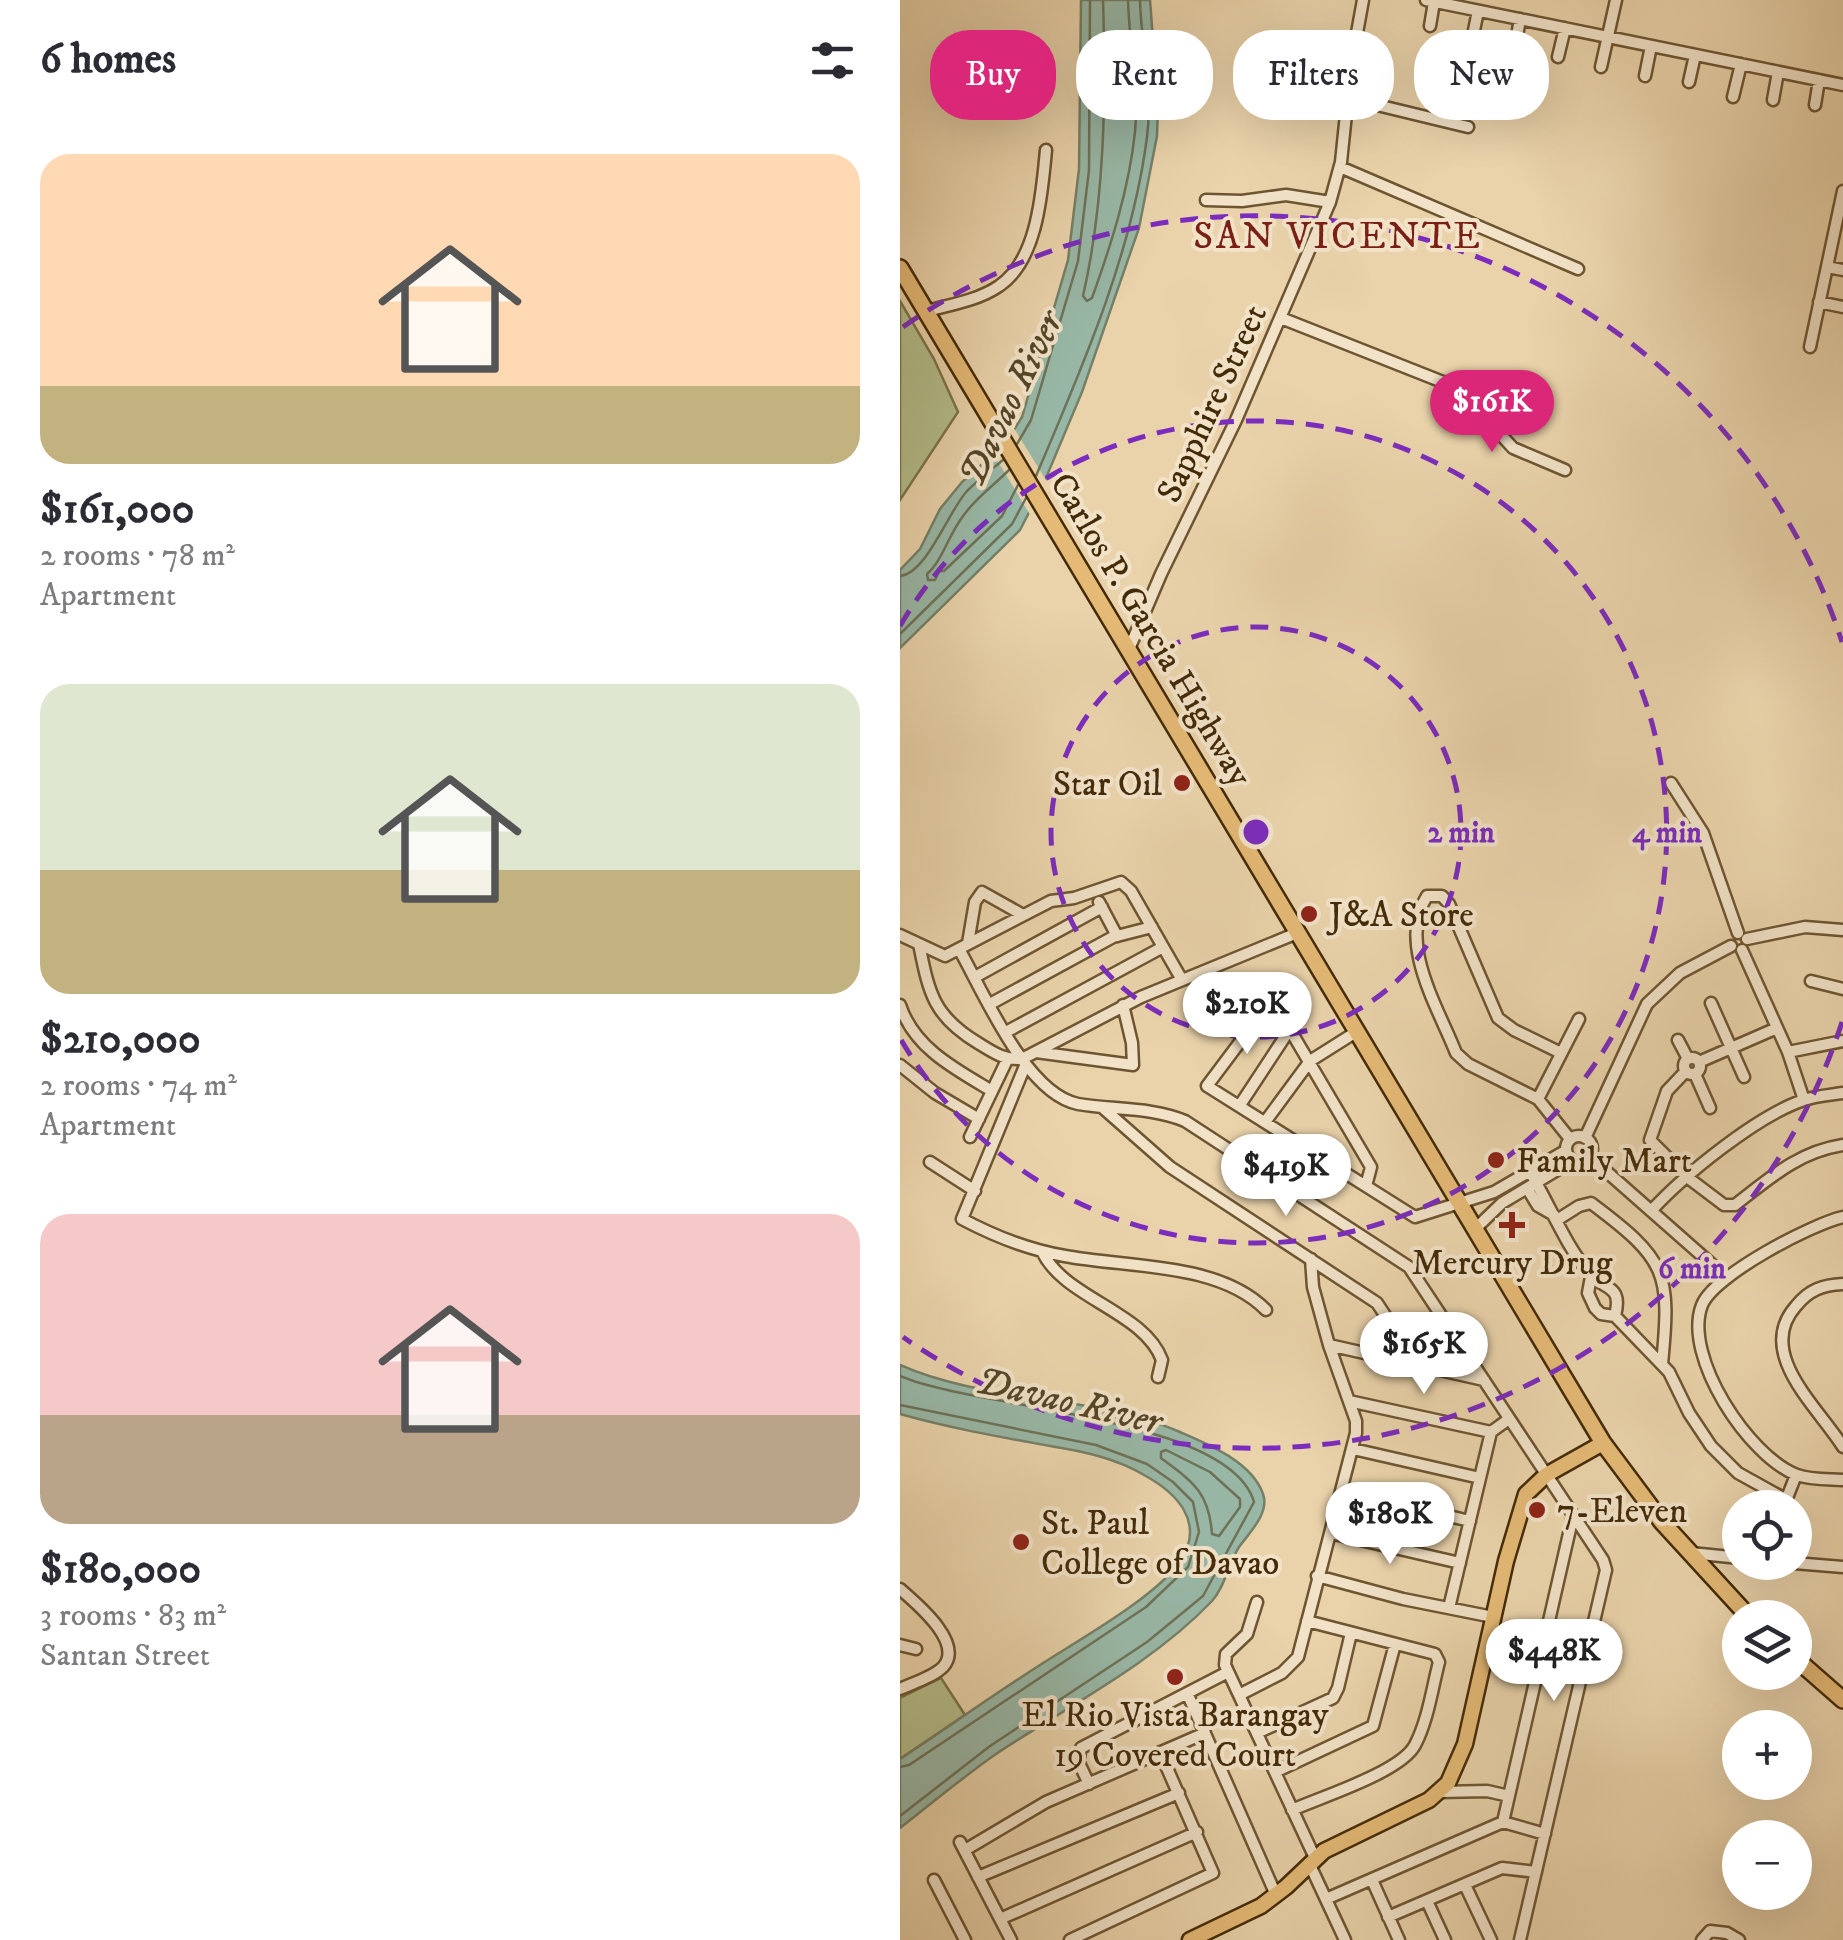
<!DOCTYPE html>
<html lang="en">
<head>
<meta charset="utf-8">
<style>
	:root { --surface:#fff; --page:#f2f2f3; --text:#2b2b33; --muted:#7c7c81; --accent:#db2777 }
	body { margin:0; font-family:"IM FELL DW Pica",serif; background:var(--page); color:var(--text); height:100vh; display:flex; flex-direction:column; font-size:38px; white-space:nowrap }
	* { box-sizing:border-box; margin:0 }
	p { font-size:32px; color:var(--muted) }
	.icon { flex:none; width:55px; height:55px; fill:none; stroke:currentColor; stroke-width:2; stroke-linecap:round; stroke-linejoin:round }
	.map { position:relative; flex:1; overflow:hidden }
	.panel { display:flex; flex-direction:column; background:var(--surface); width:900px }
	.panel>* { flex:none }
	.hud { position:absolute; left:30px; top:30px; width:762px; height:90px; display:flex; gap:20px }
	.buttons { position:absolute; left:822px; top:1490px; display:grid; gap:20px }
	.buttons a { display:grid; place-items:center; width:90px; height:90px; border-radius:50%; background:var(--surface); box-shadow:0 10px 40px #0002; font-size:50px }
	.price { position:absolute; translate:-50% -85px; padding:0 22px; border-radius:35px; background:#fff; color:#222; font-size:32px; line-height:65px; filter:drop-shadow(0 2px 5px #0008) }
	.price::after { content:''; position:absolute; left:50%; top:60px; width:30px; height:22px; margin-left:-15px; background:inherit; clip-path:polygon(0 0,100% 0,50% 100%) }
	.price.active { background:var(--accent); color:#fff }
	ul { padding:0; list-style:none }
	li { display:grid; align-content:center; gap:20px; height:530px; padding:0 40px }
	li span { display:grid; place-items:center; height:310px; border-radius:30px; color:#555 }
	li>.icon { margin-inline-start:auto }
	span .icon { width:180px; height:180px; fill:#fffc; stroke-width:1 }
	li b { font-size:42px }
	h2 { display:flex; justify-content:space-between; align-items:center; height:120px; padding:0 40px; font-size:42px }
	.tag { padding:0 35px; border-radius:40px; background:var(--surface); box-shadow:0 10px 40px #0002; font-size:35px; line-height:90px }
	.tag.active { background:var(--accent); color:#fff }
	main { display:flex; flex:1; min-height:0 }
	.map>svg:first-child { display:block }
</style>
</head>
<body>
<main>
<section class="panel">
<h2>6 homes<svg class="icon" aria-label="filters" viewBox="0 0 24 24"><path d="M4 7h16M4 17h16"/><circle cx="9" cy="7" r="2"/><circle cx="15" cy="17" r="2"/></svg></h2>
<ul>
<li><span style="background:linear-gradient(#ffd9b3 75%,#c2b280 0)"><svg class="icon" aria-label="home" viewBox="0 0 24 24"><path d="M3 11l9-7 9 7M6 9v11h12V9"/></svg></span><div><b>$161,000</b><p>2 rooms · 78 m²</p><p>Apartment</p></div></li>
<li><span style="background:linear-gradient(#dfe7d0 60%,#c2b280 0)"><svg class="icon" aria-label="home" viewBox="0 0 24 24"><path d="M3 11l9-7 9 7M6 9v11h12V9"/></svg></span><div><b>$210,000</b><p>2 rooms · 74 m²</p><p>Apartment</p></div></li>
<li><span style="background:linear-gradient(#f6c9c9 65%,#b9a48a 0)"><svg class="icon" aria-label="home" viewBox="0 0 24 24"><path d="M3 11l9-7 9 7M6 9v11h12V9"/></svg></span><div><b>$180,000</b><p>3 rooms · 83 m²</p><p>Santan Street</p></div></li>
</ul>
</section>
<div class="map">
<svg width="943" height="1940" viewBox="0 0 943 1940">
	<rect width="100%" height="100%" fill="#ead3ab"/>
	<filter id="stains"><feTurbulence type="fractalNoise" baseFrequency=".002" numOctaves="4"/><feColorMatrix values="0 0 0 0 .2 0 0 0 0 .09 0 0 0 0 .02 0 0 0 .5 -.17"/></filter>
	<radialGradient id="worn" r=".72"><stop offset=".6" stop-color="#630" stop-opacity="0"/><stop offset="1" stop-color="#630" stop-opacity=".3"/></radialGradient>
	<path fill="#b4bd8b" stroke="#7c744a" stroke-width="2.5" d="M 0,301 L 34,359 L 58,412 L 0,500 Z
		M 41,1678 L 65,1715 L 0,1759 L 0,1698 Z"/>
	<path fill="#98b8a7" stroke="#768067" stroke-width="2.5" d="M 181,0 L 250,0 L 258,106 L 257,136 L 239,228 L 182,392 L 143,485 L 120,530 L 0,648 L 0,570 L 20,549 L 40,509 L 62,482 L 105,444 L 122,417 L 168,260 L 179,169 Z
		M 0,1365 C 84,1403 194,1394 280,1432 C 308,1444 352,1462 363,1494 C 370,1513 349,1533 339,1547 C 328,1564 325,1587 312,1601 C 252,1664 168,1706 96,1754 C 63,1777 32,1803 0,1828 L 0,1759 C 47,1728 93,1695 140,1665 C 177,1641 258,1596 281,1560 C 305,1522 277,1493 244,1475 C 216,1458 181,1451 150,1446 C 100,1437 49,1428 0,1414 Z"/>
	<path fill="#ead3ab" d="M 112,425 L 149,485 L 132,518 L 91,450 Z"/>
	<g fill="none" stroke-linecap="round" stroke-linejoin="round">
		<path stroke="#6e7258" stroke-width="2.5" d="M 203,0 C 206,98 205,200 183,296 L 187,301 L 192,298 C 211,245 229,189 235,132 C 239,88 229,44 228,0
			M 117,444 L 131,420 L 178,261 L 189,170 L 190,0
			M 109,470 C 92,487 72,501 59,522 C 47,540 41,562 27,574 L 28,580 L 35,580 L 39,571 L 44,571 L 102,516 L 118,485
			M 136,476 C 182,368 232,254 247,137 C 253,91 241,45 240,0
			M 0,576 C 27,573 48,512 67,491 C 78,480 91,470 103,460
			M 0,634 L 112,524 L 126,498
			M 0,1376 C 75,1409 329,1416 354,1502 L 303,1596 L 247,1642 L 90,1746 L 0,1816
			M 0,1405 L 196,1445 L 247,1464 L 273,1482 L 293,1502 L 299,1532 L 288,1567 L 246,1607 L 9,1765 L 0,1767
			M 266,1450 L 310,1472 L 340,1499 L 340,1507 L 319,1536 L 312,1534 C 309,1492 293,1482 261,1458 L 261,1452 Z"/>
		<defs>
			<path id="minor" d="M 526,0 L 943,85
				M 530,26 L 534,2
				M 572,40 L 578,11
				M 615,47 L 620,19
				M 658,57 L 665,28
				M 701,67 L 716,0
				M 745,76 L 751,46
				M 789,82 L 795,55
				M 833,97 L 841,64
				M 448,98 L 568,127
				M 873,100 L 878,72
				M 915,105 L 919,80
				M 440,167 L 678,269
				M 306,200 L 342,201 L 386,195 L 430,202
				M 927,267 L 943,270
				M 919,302 L 943,307
				M 26,311 C 50,305 79,300 99,286 C 138,260 142,191 146,150
				M 381,318 L 558,388 L 613,448 L 665,470
				M 910,347 L 943,191
				M 229,649 L 261,574 L 336,420 L 430,202 L 441,162 L 451,66 L 463,0
				M 771,783 L 803,833 L 838,933
				M 199,902 L 217,936
				M 0,935 L 45,956 L 151,901 L 174,898 L 221,882 L 231,891 L 282,980
				M 847,939 L 905,927 L 943,930
				M 68,943 L 75,902 L 82,892 L 123,915
				M 19,944 C 29,993 33,1016 78,1043 C 94,1053 104,1060 122,1059 L 241,997 L 397,933
				M 59,949 C 84,993 126,1094 178,1104 C 213,1110 252,1107 285,1121 L 509,1267 L 703,1560 L 706,1570 L 620,1940
				M 842,950 L 888,1052 L 904,1100
				M 75,977 L 202,907
				M 911,981 L 943,989
				M 811,1003 L 844,1077
				M 90,1004 L 213,937 L 252,927
				M 0,1005 C 14,1048 55,1069 92,1091
				M 106,1032 L 263,947
				M 778,1040 L 788,1059
				M 136,1052 L 233,1065 L 232,1043 L 223,1005
				M 888,1052 L 943,1041
				M 661,1053 L 614,1030 L 598,1018 L 549,904 L 542,896 L 527,896 C 497,943 538,1007 556,1053 L 568,1064 L 638,1099 L 670,1139
				M784 1066a8 8 0 1 1 16 0a8 8 0 1 1-16 0Z
				M 799,1062 L 877,1028
				M 0,1065 L 35,1093 L 79,1119
				M 125,1066 L 62,1219 C 94,1236 130,1250 165,1256 C 228,1268 319,1262 366,1310
				M 786,1071 L 767,1091 L 750,1140 L 787,1177 L 824,1205 L 835,1205 C 870,1178 898,1152 943,1145
				M 795,1074 L 810,1108
				M 638,1099 L 679,1019
				M 340,1105 L 390,1029
				M 203,1108 L 270,1167 L 477,1303 L 500,1338 L 498,1361
				M 365,1122 L 410,1061 L 456,1032
				M666 1149a13 13 0 1 1 26 0a13 13 0 1 1-26 0Z
				M 70,1137 L 107,1060
				M 685,1138 L 747,1004 L 780,973 L 831,946
				M 690,1157 L 825,1276
				M 30,1162 L 75,1191
				M 630,1172 C 649,1203 666,1247 690,1274 C 705,1291 723,1284 715,1316
				M 466,1186 L 471,1167 L 389,1028 L 375,1008 L 367,1006 L 307,1086 L 515,1217 L 594,1192 L 665,1151
				M 627,1188 L 638,1206 L 654,1215
				M 751,1211 C 784,1175 858,1115 904,1100 C 916,1096 930,1095 943,1093
				M 943,1217 C 912,1224 814,1275 802,1305 C 782,1356 849,1457 897,1475 C 911,1480 929,1479 943,1480
				M 657,1220 L 679,1206 L 691,1203 C 767,1260 771,1272 762,1364
				M 574,1230 L 602,1203 L 672,1161
				M 142,1251 C 163,1298 244,1311 262,1360 L 258,1377
				M 691,1277 L 688,1293 L 695,1308 L 701,1314 L 715,1316 L 769,1372 L 789,1413 L 811,1446 L 838,1473 L 885,1499
				M 943,1284 C 922,1285 909,1290 896,1306 C 854,1353 919,1408 943,1447
				M 429,1345 L 584,1380
				M 449,1401 L 591,1432
				M 453,1449 L 580,1478
				M 442,1491 L 570,1521
				M 883,1508 L 896,1475
				M 430,1533 L 560,1563
				M 791,1553 L 840,1558
				M 882,1562 L 943,1567
				M 417,1576 L 503,1599 L 593,1617
				M 0,1589 C 16,1603 65,1643 43,1667 C 33,1677 13,1683 0,1689
				M 357,1602 L 347,1634 L 326,1654 L 325,1665 L 415,1858
				M 549,1608 L 591,1432 L 609,1419
				M 0,1645 L 16,1649
				M 288,1695 L 376,1895
				M 339,1695 L 382,1673 L 398,1657 L 456,1433 L 456,1421 L 429,1345 L 413,1287 L 411,1259
				M 357,1733 L 433,1698 L 438,1688 L 451,1633
				M 375,1772 L 473,1726 L 495,1644
				M 189,1784 L 178,1761 L 181,1748 L 328,1672
				M 540,1792 L 587,1791 L 609,1796
				M 392,1810 C 421,1797 501,1772 515,1745 C 528,1720 532,1689 539,1662 L 535,1654 L 407,1621
				M 603,1822 L 673,1516
				M 60,1842 L 111,1940
				M 65,1850 L 146,1802 L 305,1733
				M 409,1863 L 445,1940
				M 78,1877 L 279,1793
				M 34,1880 L 65,1940
				M 472,1880 L 499,1940
				M 565,1885 L 591,1940
				M 426,1899 L 603,1822 L 645,1834
				M 527,1901 L 545,1940
				M 488,1917 L 602,1868 L 636,1872
				M 100,1919 L 297,1832
				M 170,1940 L 313,1873 L 260,1752
				M 802,1940 L 810,1931 L 827,1933 L 839,1940"/>
			<path id="major" d="M 290,1940 L 361,1906 L 386,1887 L 424,1851 L 529,1800 L 548,1783 L 565,1744 L 606,1561 L 626,1494 L 646,1475 L 703,1443"/>
			<path id="highway" d="M 0,268 L 703,1443 L 762,1522 L 850,1618
				M 895,1658 L 943,1700"/>
		</defs>
		<use href="#minor" stroke="#6e5531" stroke-width="15"/>
		<use href="#major" stroke="#442b08" stroke-width="19"/>
		<use href="#highway" stroke="#442b08" stroke-width="20"/>
		<use href="#minor" stroke="#f1e2c8" stroke-width="10"/>
		<use href="#major" stroke="#e5ba76" stroke-width="14"/>
		<use href="#highway" stroke="#e5ba76" stroke-width="15"/>
	</g>
	<g fill="none" stroke="#7b2cbf" stroke-width="5" stroke-dasharray="18 12">
		<circle cx="356" cy="832" r="205"/>
		<path d="M0 626A411 411 0 1 1 0 1038"/>
		<path d="M942 1022A616 616 0 0 1 3 1337M3 327A616 616 0 0 1 942 642"/>
	</g>
	<g fill="#8f2418" stroke="#f1e2c8" stroke-width="4">
		<circle cx="282" cy="783" r="10"/>
		<circle cx="409" cy="914" r="10"/>
		<circle cx="596" cy="1160" r="10"/>
		<path d="M607 1210h10v10h10v10h-10v10h-10v-10h-10v-10h10z"/>
		<circle cx="637" cy="1510" r="10"/>
		<circle cx="121" cy="1542" r="10"/>
		<circle cx="275" cy="1677" r="10"/>
	</g>
	<g text-anchor="middle" stroke-width="8" stroke-linejoin="round" paint-order="stroke">
		<g font-size="35" fill="#442b08" stroke="#f1e2c8">
			<text transform="translate(311 403) rotate(-65)" y="12">Sapphire Street</text>
			<text transform="translate(252 629) rotate(59)" y="12">Carlos P. Garcia Highway</text>
		</g>
		<g font-size="35" fill="#442b08" stroke="#f1e2c8" text-anchor="start">
			<text x="262" y="795" text-anchor="end">Star Oil</text>
			<text x="429" y="926">J&amp;A Store</text>
			<text x="616" y="1172">Family Mart</text>
			<text x="612" y="1274" text-anchor="middle">Mercury Drug</text>
			<text x="657" y="1522">7-Eleven</text>
			<text x="141" y="1534">St. Paul<tspan x="141" dy="40">College of Davao</tspan></text>
			<text x="275" y="1726" text-anchor="middle">El Rio Vista Barangay<tspan x="275" dy="40">19 Covered Court</tspan></text>
		</g>
		<g font-size="38" letter-spacing="2.5" fill="#7a1f14" stroke="#f1e2c8">
			<text x="438" y="248">SAN VICENTE</text>
		</g>
		<g font-size="38" font-style="italic" fill="#554728" stroke="#f1e2c8">
			<text transform="translate(110 398) rotate(-64)" y="13">Davao River</text>
			<text transform="translate(169 1400) rotate(13)" y="13">Davao River</text>
		</g>
	</g>
	<circle cx="356" cy="832" r="15" fill="#7b2cbf" stroke="#f1e2c8" stroke-width="5"/>
	<g font-size="30" text-anchor="middle" font-weight="bold" fill="#7b2cbf" stroke="#f1e2c8" stroke-width="8" stroke-linejoin="round" paint-order="stroke">
		<text x="561" y="842">2 min</text>
		<text x="767" y="842">4 min</text>
		<text x="792" y="1278">6 min</text>
	</g>
	<rect width="100%" height="100%" filter="url(#stains)"/>
	<rect width="100%" height="100%" fill="url(#worn)"/>
</svg>
<div class="buttons">
<a><svg class="icon" aria-label="locate" viewBox="0 0 24 24"><circle cx="12" cy="12" r="6"/><path d="M12 2v4M12 18v4M2 12h4M18 12h4"/></svg></a>
<a><svg class="icon" aria-label="layers" viewBox="0 0 24 24"><path d="M12 4l9 5-9 5-9-5zM3 14l9 5 9-5"/></svg></a>
<a>+</a>
<a>−</a>
</div>
<b class="price active" style="left:592px;top:455px">$161K</b>
<b class="price" style="left:347px;top:1057px">$210K</b>
<b class="price" style="left:386px;top:1219px">$419K</b>
<b class="price" style="left:524px;top:1397px">$165K</b>
<b class="price" style="left:490px;top:1567px">$180K</b>
<b class="price" style="left:654px;top:1704px">$448K</b>
<div class="hud">
<a class="tag active">Buy</a>
<a class="tag">Rent</a>
<a class="tag">Filters</a>
<a class="tag">New</a>
</div>
</div>
</main>
</body>
</html>
